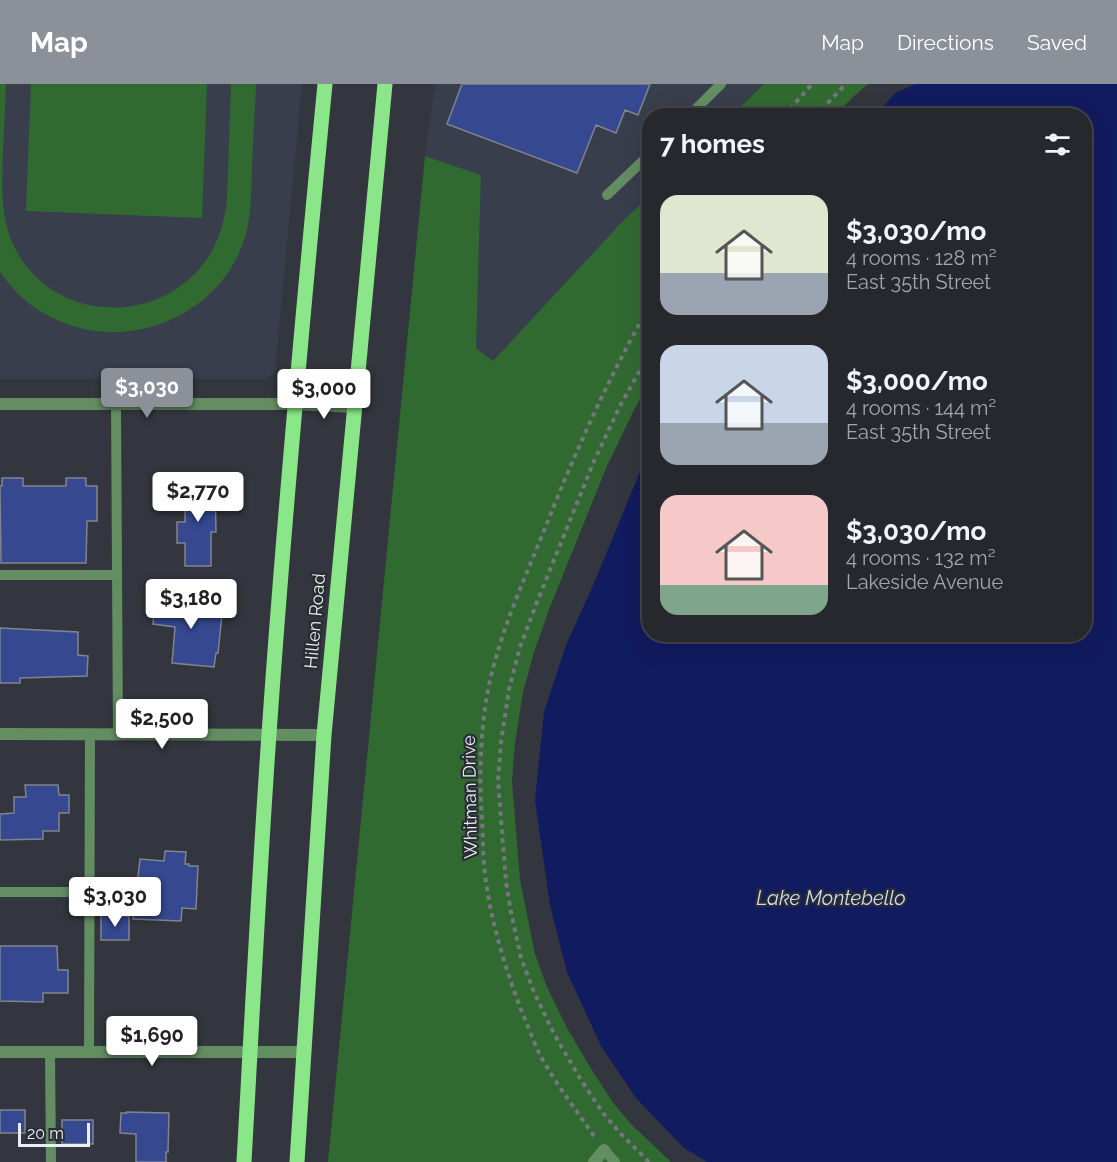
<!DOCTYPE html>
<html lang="en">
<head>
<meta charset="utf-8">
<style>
	:root { --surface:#26282e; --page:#2e3036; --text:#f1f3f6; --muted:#a4a6aa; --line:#42444a; --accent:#8c9099 }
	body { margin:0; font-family:Raleway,sans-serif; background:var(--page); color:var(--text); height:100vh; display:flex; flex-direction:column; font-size:22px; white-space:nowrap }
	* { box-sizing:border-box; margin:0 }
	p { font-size:20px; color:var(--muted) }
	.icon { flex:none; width:33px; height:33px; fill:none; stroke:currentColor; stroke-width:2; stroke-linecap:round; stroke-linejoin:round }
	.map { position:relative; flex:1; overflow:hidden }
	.details { position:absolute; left:642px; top:24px; width:450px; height:534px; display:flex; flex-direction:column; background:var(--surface); border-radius:24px; box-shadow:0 6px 24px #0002,0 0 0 2px var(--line) }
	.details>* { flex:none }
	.scale { position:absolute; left:18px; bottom:15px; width:72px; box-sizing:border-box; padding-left:6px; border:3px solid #ebedf3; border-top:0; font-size:16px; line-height:21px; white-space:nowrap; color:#ebedf3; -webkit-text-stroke:4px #292c34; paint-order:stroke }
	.price { position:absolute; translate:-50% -51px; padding:0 14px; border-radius:6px; background:#fff; color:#222; font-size:20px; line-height:39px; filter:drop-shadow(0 2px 3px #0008) }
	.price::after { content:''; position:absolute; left:50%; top:36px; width:18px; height:14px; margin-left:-9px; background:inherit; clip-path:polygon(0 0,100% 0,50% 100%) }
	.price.on { background:var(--accent); color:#fff }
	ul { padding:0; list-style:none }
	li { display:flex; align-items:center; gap:18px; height:150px; padding:0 18px }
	li span { display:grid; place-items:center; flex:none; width:168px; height:120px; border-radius:18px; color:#555 }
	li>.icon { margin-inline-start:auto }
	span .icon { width:72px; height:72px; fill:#fffc; stroke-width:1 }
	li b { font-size:26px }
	h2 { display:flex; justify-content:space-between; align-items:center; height:72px; padding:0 18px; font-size:26px }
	header { display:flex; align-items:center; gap:36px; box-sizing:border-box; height:84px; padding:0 30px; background:var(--accent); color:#fff }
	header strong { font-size:28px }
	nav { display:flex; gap:33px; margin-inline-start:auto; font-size:21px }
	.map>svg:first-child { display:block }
</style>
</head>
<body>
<header>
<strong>Map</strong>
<nav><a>Map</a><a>Directions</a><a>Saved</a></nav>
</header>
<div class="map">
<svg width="1117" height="1078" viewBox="0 0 1117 1078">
	<rect width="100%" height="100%" fill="#33363e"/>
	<path fill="#383e4c" d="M 0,0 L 302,0 L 275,287 L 273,291 L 263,295 L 0,295 Z
		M 435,0 L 764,0 L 732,31 L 650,32 L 649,112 L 620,140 L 493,277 L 476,264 L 481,91 L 425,72 Z"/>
	<path fill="#316a31" d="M 0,0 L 6,0 C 5,23 4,46 3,68 C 2,99 0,129 12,158 C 45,234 148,246 201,183 C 217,164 224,141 227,116 L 231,0 L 256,0 C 255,27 253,55 252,82 C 251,108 252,134 243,159 C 215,238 118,271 47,231 C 27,221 13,206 0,188 Z
		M 31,0 L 207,0 L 202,134 L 26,127 Z
		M 764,0 L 868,0 L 853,13 L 835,31 L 732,31 Z
		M 425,72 L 481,91 L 476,264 L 493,277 L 620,140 L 649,112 L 649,298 L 633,328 L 607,382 L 550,523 L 534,568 L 523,608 L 515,659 L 512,697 L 520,796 L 535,870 L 547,903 L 567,944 L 593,988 L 614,1020 L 632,1041 L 671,1078 L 328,1078 Z"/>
	<path fill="#111b5f" d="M 916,0 L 1117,0 L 1117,1078 L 707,1078 L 683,1063 L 636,1014 L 601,962 L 567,888 L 550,821 L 535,716 L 544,628 L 566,561 L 592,504 L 649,366 L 650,550 L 1084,550 L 1084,32 L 876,31 L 895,9 Z"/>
	<path fill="#354890" stroke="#80848e" stroke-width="1.5" d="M 462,0 L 650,0 L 638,31 L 625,26 L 616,49 L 596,41 L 577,89 L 447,40 Z
		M 2,394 L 23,394 L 23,402 L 66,402 L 66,394 L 86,394 L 86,402 L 97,402 L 97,437 L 87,437 L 86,479 L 1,479 L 0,402 L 2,402 Z
		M 187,398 L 215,398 L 216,448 L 211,448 L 211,482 L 185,482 L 185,459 L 177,459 L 177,438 L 185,438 L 185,407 L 187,407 Z
		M 155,514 L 223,521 L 218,569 L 216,569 L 214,583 L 172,579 L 175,543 L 153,540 Z
		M 0,544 L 78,548 L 78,571 L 88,572 L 87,592 L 20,594 L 20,599 L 0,599 Z
		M 25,701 L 58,701 L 59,711 L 69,711 L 69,729 L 59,729 L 59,747 L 43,747 L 43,755 L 0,756 L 0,730 L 14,729 L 14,713 L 26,713 Z
		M 165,767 L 186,768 L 185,780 L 189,780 L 189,782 L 198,782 L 196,825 L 182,824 L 181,837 L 133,835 L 140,775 L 164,777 Z
		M 101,831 L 129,832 L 129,856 L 101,856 Z
		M 0,862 L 57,862 L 58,886 L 68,886 L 68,909 L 43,909 L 43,918 L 0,917 Z
		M 0,1026 L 25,1026 L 25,1049 L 0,1049 Z
		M 127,1028 L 169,1029 L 168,1068 L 166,1068 L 166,1078 L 136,1078 L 136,1050 L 120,1049 L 121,1029 L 127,1029 Z
		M 62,1036 L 93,1036 L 93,1060 L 62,1060 Z"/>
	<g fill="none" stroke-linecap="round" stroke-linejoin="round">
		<path stroke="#74777e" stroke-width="4" stroke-dasharray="4.5 4.5" stroke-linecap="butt" d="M 784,32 L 812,0
			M 815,32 L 846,0
			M 594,1052 C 576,1026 557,1001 541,973 C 533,957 527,939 520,923 C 503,878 489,830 484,782 C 483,767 483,752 482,737 C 479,691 480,646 489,601 C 501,545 526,492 547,439 C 577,364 610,291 650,221
			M 649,1078 L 620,1049 L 603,1029 L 581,996 L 554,950 L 534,908 L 521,874 L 511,828 L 506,798 L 498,697 L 501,658 L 509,605 L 520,563 L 537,518 L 594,377 L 620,322 L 650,268"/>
		<path stroke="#638e61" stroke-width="10" d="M 689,32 L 721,0
			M 607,111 L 650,70
			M 116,320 L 118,651
			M 0,491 L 117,491
			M 0,808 L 89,808
			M 50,968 L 51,1078
			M 89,968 L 90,651
			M 604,1066 L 615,1078"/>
		<path stroke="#638e61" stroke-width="12" d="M 0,320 L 294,320 L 355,323
			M 0,650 L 324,651
			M 0,968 L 305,968
			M 594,1078 L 604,1066"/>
		<path stroke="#8be689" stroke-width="15" d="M 244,1078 C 252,935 259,792 269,650 C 284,433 304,216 325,0
			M 297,1078 L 324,651 L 385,0"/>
	</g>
	<g text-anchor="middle" stroke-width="4.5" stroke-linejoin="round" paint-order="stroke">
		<g font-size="18" fill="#ebedf3" stroke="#292c34">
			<text transform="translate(315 537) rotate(-85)" y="6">Hillen Road</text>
			<text transform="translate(470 713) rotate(-91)" y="6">Whitman Drive</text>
		</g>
		<g font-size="20" font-style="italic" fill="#d3dbf0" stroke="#292c34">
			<text x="831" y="821">Lake Montebello</text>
		</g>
	</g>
</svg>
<div class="scale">20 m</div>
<b class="price on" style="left:147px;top:335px">$3,030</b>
<b class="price" style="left:324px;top:336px">$3,000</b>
<b class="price" style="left:198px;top:439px">$2,770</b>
<b class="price" style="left:191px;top:546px">$3,180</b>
<b class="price" style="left:162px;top:666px">$2,500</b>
<b class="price" style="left:115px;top:844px">$3,030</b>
<b class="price" style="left:152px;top:983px">$1,690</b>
<section class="details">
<h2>7 homes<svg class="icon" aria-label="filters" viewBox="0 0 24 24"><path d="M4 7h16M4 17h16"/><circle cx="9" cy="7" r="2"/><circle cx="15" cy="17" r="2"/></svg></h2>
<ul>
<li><span style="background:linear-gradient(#dfe7d0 65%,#9aa5b1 0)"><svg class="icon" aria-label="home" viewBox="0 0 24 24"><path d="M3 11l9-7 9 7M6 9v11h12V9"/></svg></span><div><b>$3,030/mo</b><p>4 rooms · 128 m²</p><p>East 35th Street</p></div></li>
<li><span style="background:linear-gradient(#c9d6e8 65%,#9aa5b1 0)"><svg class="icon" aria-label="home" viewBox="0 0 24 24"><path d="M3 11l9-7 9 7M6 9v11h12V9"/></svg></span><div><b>$3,000/mo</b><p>4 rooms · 144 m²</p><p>East 35th Street</p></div></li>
<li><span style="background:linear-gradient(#f6c9c9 75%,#7fa58c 0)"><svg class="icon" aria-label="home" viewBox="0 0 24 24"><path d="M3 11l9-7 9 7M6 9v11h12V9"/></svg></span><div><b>$3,030/mo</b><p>4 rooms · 132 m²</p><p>Lakeside Avenue</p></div></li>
</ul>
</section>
</div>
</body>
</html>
